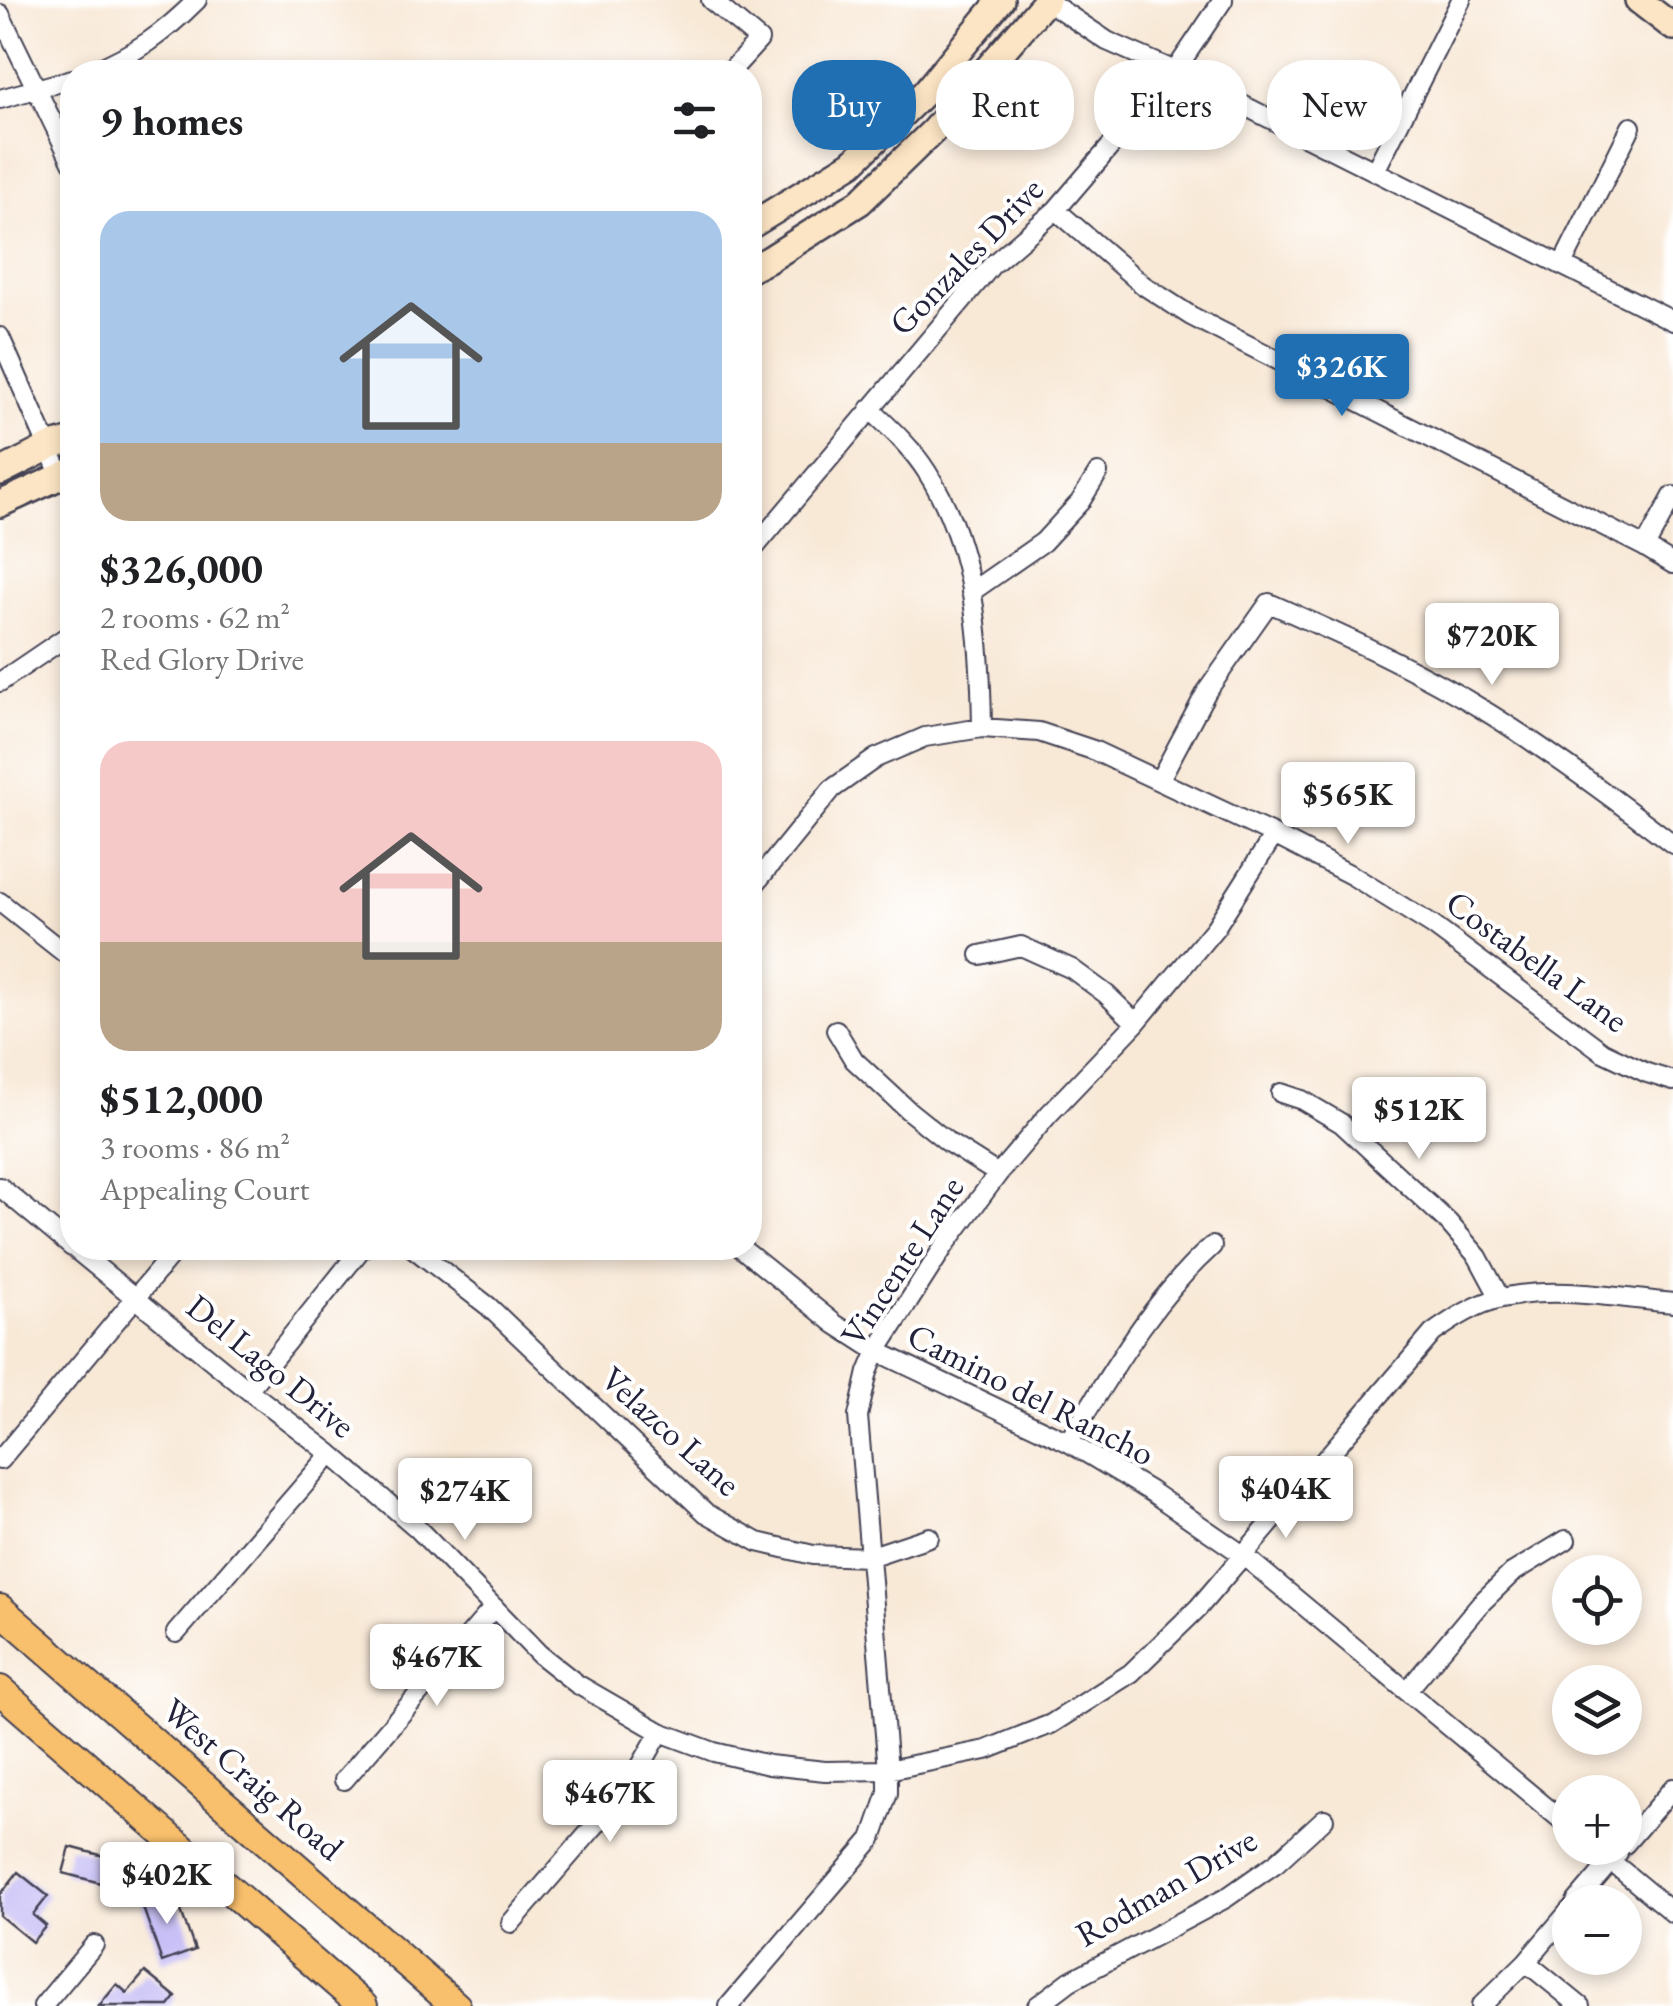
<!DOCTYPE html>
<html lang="en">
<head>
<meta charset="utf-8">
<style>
	:root { --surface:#fff; --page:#f6f6f6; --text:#202124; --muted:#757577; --accent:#1f6fb2 }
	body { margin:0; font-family:"EB Garamond",serif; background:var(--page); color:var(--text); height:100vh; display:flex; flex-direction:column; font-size:38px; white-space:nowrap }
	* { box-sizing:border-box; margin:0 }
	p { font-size:32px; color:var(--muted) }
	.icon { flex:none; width:55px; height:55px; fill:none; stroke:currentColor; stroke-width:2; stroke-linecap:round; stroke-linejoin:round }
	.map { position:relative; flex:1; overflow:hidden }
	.drawer { position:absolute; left:60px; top:60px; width:702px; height:1200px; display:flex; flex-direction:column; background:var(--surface); border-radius:40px; box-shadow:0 5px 15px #0003 }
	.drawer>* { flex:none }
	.guide { position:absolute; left:792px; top:60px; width:730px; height:90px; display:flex; gap:20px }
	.buttons { position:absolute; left:1552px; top:1555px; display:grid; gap:20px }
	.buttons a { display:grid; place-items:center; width:90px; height:90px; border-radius:50%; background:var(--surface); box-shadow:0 5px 15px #0003; font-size:50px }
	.price { position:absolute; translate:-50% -85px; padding:0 22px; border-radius:10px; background:#fff; color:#222; font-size:32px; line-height:65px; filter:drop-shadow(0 2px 5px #0008) }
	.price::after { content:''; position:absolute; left:50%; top:60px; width:30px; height:22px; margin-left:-15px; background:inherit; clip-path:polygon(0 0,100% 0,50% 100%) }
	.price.selected { background:var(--accent); color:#fff }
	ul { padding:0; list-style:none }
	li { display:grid; align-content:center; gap:20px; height:530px; padding:0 40px }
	li span { display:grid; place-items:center; height:310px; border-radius:30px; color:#555 }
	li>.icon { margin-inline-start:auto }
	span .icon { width:180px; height:180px; fill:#fffc; stroke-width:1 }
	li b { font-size:42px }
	h2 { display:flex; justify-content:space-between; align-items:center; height:120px; padding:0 40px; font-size:42px }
	.chip { padding:0 35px; border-radius:40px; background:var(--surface); box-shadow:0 5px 15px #0003; font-size:35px; line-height:90px }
	.chip.selected { background:var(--accent); color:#fff }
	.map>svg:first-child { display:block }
</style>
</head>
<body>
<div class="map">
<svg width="1673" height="2006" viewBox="0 0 1673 2006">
	<rect width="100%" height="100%" fill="#fff"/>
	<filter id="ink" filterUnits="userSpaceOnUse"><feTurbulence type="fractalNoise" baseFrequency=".01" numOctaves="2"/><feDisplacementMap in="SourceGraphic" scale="20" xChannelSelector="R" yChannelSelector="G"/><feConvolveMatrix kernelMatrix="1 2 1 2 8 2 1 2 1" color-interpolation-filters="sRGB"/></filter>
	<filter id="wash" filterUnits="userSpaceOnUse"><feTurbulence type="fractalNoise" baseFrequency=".0048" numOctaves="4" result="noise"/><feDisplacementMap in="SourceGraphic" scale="40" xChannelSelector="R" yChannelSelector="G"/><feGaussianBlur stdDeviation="2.25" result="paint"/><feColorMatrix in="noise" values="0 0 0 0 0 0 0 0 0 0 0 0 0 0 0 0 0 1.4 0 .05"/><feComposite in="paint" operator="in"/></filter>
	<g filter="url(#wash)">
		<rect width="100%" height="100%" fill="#f8e8d6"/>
		<g id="blocks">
			<path fill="#bfb6f5" d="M 70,1847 L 134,1864 L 127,1890 L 63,1873 Z
				M 18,1872 L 48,1896 L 33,1915 L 46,1926 L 32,1942 L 0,1916 L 0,1895 Z
				M 165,1890 L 171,1908 L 179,1905 L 195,1950 L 162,1962 L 140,1899 Z
				M 145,1972 L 176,1997 L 169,2006 L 99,2006 L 117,1984 L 127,1993 Z"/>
		</g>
	</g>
	<g filter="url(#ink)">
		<use href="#blocks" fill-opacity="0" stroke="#424052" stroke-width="2.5"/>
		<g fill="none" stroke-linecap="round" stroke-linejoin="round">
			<defs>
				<path id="street" d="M 711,0 L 759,40 L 730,72
					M 1046,0 L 1107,41 L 1175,71 L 1673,321
					M 0,14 L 72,162
					M 91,72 C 136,53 162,35 197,0
					M 0,99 L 72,79
					M 1375,171 L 1461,0
					M 1056,210 L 1143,285 L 1191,316 L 1645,547 L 1673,564
					M 1562,265 L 1631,127
					M 0,337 L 60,474
					M 870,409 C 891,429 912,448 927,472 C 975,547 981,641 982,728
					M 1645,547 L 1673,496
					M 750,553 L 992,265 L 1056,210 L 1175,71 L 1223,0
					M 971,592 L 1043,542 L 1080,502 L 1098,473
					M 0,682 L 72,633
					M 1159,781 L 1207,691 L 1269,603 C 1344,636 1420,670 1490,714 C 1554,754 1613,798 1673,844
					M 750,890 L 832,789 L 876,758 L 925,737 L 982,728 L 1039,732 L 1093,750 L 1274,835 L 1353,876 L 1432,925 L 1603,1052 L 1647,1073 L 1673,1081
					M 0,902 L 72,959
					M 980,955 L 1021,946 L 1072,969 L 1106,994 L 1136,1023
					M 836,1030 L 854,1060 L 909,1111 L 949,1143 L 998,1174
					M 1281,1093 L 1302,1100 L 1341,1123 L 1448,1222 L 1478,1257 L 1500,1298
					M 0,1187 L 72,1247
					M 74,1248 L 248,1390 L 331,1454 L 418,1529 L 539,1654 L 577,1684 L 660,1732 L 714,1752 L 769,1765 L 825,1771 L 888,1770 L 986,1750 L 1051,1724 L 1131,1673 L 1198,1608 L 1433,1333 C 1453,1319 1477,1303 1502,1298 C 1557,1286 1617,1298 1673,1303
					M 413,1248 L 488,1306 L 706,1513 L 758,1542 L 813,1555 L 869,1557 L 929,1537
					M 741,1248 L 835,1324 L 877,1351 L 1068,1442 L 1150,1491 L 1243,1555 L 1570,1827
					M 248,1390 L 362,1248
					M 1068,1442 C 1111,1373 1151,1301 1212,1246
					M 0,1460 L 177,1248
					M 176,1633 L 331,1454
					M 1407,1691 L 1479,1605 L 1512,1573 L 1566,1540
					M 344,1780 L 494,1607
					M 1625,1844 L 1673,1788
					M 1595,1848 L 1673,1913
					M 1576,1902 L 1618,1853
					M 511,1923 L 630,1785 L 660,1732
					M 1526,1962 L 1580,2006
					M 43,2006 L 94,1945
					M 729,2006 L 872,1839 L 888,1793 L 888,1770 L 858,1416 L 868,1372 L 877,1351 L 945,1245 L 998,1174 L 1049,1114 L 1136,1023 L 1215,928 L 1274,835
					M 1037,2006 L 1070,1981 L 1226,1898 L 1276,1863 L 1324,1819
					M 1481,2006 L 1526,1962 L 1570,1910"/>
				<path id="secondary" d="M 1638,0 L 1673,27
					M 750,226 L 852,163 L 925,92 L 1001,0
					M 750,269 L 768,260 L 860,202 L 933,131 L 1047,0
					M 0,472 L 49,447 L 72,440
					M 0,504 L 72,471"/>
				<path id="primary" d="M 0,1609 L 456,2006
					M 0,1690 L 363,2006"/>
			</defs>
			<use href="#street" stroke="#424052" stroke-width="22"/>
			<use href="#secondary" stroke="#424052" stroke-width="30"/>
			<use href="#primary" stroke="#424052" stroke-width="32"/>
			<use href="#street" stroke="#fff" stroke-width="18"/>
			<use href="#secondary" stroke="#fce5c4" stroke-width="25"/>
			<use href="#primary" stroke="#f8bf6c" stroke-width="28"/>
		</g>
	</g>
	<g text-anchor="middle" stroke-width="8" stroke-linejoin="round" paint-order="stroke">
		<g font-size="35" fill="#22223b" stroke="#fff">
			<text transform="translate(966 256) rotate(-46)" y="12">Gonzales Drive</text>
			<text transform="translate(1537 961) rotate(36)" y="12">Costabella Lane</text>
			<text transform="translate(902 1261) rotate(-57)" y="12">Vincente Lane</text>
			<text transform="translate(271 1366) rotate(39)" y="12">Del Lago Drive</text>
			<text transform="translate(1031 1394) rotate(27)" y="12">Camino del Rancho</text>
			<text transform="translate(671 1431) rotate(42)" y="12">Velazco Lane</text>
			<text transform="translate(253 1779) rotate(41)" y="12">West Craig Road</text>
			<text transform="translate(1166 1887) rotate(-30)" y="12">Rodman Drive</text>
		</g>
	</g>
</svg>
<div class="buttons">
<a><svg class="icon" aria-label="locate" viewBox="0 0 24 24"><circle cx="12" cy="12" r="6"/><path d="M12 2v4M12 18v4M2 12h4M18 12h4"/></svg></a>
<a><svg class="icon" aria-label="layers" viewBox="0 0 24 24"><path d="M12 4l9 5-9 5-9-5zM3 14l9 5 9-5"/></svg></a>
<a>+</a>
<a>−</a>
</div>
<b class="price selected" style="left:1342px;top:419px">$326K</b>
<b class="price" style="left:1492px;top:688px">$720K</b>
<b class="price" style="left:1348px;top:847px">$565K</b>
<b class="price" style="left:1419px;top:1162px">$512K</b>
<b class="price" style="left:1286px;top:1541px">$404K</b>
<b class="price" style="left:465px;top:1543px">$274K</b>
<b class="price" style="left:437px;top:1709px">$467K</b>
<b class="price" style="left:610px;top:1845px">$467K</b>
<b class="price" style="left:167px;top:1927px">$402K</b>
<div class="guide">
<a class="chip selected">Buy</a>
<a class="chip">Rent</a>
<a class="chip">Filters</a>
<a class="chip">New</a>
</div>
<section class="drawer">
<h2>9 homes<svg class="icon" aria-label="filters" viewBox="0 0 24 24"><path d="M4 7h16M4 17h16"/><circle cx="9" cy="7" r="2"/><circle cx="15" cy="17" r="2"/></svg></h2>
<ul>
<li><span style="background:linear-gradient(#a9c7e8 75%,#b9a48a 0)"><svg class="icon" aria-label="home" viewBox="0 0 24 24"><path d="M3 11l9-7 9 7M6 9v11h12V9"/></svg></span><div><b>$326,000</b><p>2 rooms · 62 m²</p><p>Red Glory Drive</p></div></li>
<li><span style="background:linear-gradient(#f6c9c9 65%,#b9a48a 0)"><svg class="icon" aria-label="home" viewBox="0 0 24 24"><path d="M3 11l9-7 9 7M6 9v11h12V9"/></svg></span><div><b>$512,000</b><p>3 rooms · 86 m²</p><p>Appealing Court</p></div></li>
</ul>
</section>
</div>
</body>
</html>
